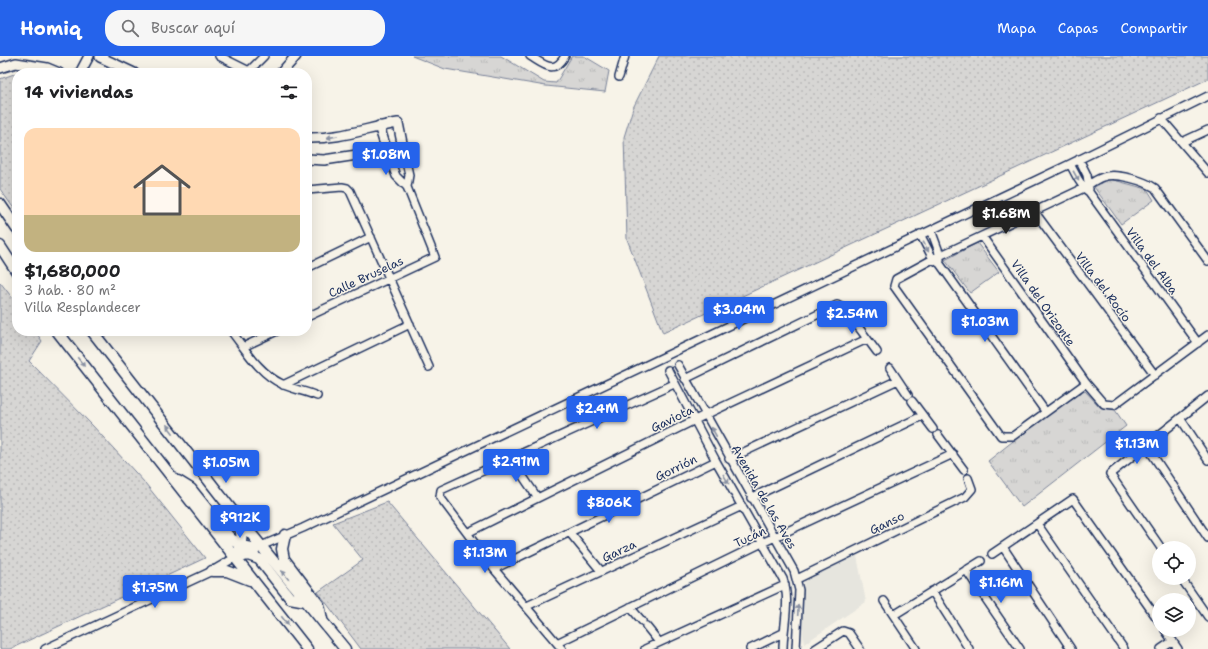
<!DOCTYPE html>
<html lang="es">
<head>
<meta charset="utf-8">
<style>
	:root { --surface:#fff; --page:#f6f6f6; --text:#202124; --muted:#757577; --line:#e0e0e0; --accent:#2563eb }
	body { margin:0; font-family:"Shantell Sans",sans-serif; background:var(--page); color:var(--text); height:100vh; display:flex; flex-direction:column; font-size:15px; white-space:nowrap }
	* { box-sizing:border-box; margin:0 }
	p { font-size:13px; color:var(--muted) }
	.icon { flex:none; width:22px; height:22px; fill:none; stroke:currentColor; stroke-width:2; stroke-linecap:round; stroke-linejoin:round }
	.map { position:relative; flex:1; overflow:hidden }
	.details { position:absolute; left:12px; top:12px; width:300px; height:268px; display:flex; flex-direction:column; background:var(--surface); border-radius:16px; box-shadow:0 4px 16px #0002 }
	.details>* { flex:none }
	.buttons { position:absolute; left:1152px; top:485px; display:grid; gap:8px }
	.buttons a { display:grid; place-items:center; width:44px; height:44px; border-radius:50%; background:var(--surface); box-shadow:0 4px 16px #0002; font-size:20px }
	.price { position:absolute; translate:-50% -34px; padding:0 9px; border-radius:4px; background:var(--accent); color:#fff; font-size:13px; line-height:26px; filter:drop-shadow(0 1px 2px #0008) }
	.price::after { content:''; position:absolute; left:50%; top:24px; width:12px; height:9px; margin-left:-6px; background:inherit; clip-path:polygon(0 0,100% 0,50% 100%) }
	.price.on { background:#222; color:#fff }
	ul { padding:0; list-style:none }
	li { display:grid; align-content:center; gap:8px; height:212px; padding:0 12px }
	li+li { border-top:1px solid var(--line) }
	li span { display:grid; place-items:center; height:124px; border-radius:12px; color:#555 }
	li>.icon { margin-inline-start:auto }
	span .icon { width:72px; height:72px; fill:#fffc; stroke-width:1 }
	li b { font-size:17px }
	h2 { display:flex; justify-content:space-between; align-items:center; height:48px; padding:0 12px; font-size:17px }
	header { display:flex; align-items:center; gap:24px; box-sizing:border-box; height:56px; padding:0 20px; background:var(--accent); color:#fff }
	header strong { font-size:19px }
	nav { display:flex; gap:22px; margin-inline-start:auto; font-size:14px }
	.search { width:280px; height:36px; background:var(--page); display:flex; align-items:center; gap:10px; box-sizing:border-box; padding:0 14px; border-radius:16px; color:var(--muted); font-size:15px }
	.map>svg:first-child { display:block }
</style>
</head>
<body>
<header>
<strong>Homiq</strong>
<div class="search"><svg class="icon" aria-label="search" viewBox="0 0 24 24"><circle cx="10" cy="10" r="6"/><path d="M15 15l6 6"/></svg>Buscar aquí</div>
<nav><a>Mapa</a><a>Capas</a><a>Compartir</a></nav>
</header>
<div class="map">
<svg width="1208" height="593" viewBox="0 0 1208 593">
	<defs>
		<pattern id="grass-dots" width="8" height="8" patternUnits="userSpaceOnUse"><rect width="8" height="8" fill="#d7d6d4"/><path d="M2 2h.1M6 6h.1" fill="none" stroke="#b8b8b8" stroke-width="1.8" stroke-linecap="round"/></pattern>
		<pattern id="park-tufts" width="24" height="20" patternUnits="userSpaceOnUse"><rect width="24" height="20" fill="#d7d6d4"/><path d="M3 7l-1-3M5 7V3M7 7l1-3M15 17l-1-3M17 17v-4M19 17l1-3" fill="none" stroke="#b8b8b8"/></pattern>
	</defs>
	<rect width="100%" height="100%" fill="#f7f3e8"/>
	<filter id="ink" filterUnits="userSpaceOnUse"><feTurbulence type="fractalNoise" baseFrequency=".025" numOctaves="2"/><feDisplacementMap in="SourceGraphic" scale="8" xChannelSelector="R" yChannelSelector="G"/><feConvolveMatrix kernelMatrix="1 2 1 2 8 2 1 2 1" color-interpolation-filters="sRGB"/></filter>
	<g filter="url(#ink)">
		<path fill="#e6e5de" d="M 857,500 L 866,546 L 804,588 L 801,563 L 804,524 Z"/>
		<path fill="url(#grass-dots)" stroke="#798299" d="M 659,0 L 1208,0 L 1208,23 L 663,277 L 627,183 L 624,81 L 633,52 Z
			M 17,17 L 17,157 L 0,133 L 0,23 Z
			M 0,226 L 17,248 L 17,275 L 35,275 L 42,285 L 29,305 L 93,370 L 145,427 L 205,502 L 10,593 L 0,593 Z
			M 387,446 L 510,593 L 361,593 L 318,536 L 363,504 L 333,467 Z"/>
		<path fill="url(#park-tufts)" stroke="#798299" d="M 412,0 L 501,0 L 544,26 L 556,27 L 572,0 L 584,0 L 609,15 L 605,36 L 546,30 L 445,13 Z
			M 1110,123 L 1147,133 L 1154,144 L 1121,168 L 1094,131 Z
			M 977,187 L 999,216 L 970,237 L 945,204 Z
			M 1085,335 L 1100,351 L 1115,354 L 1126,370 L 1022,451 L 988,405 L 1032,370 L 1077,339 Z"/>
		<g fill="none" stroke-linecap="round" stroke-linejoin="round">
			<defs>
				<path id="minor" d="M 219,0 L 249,15 L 264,0
					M 530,0 C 545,9 554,19 565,0
					M 619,21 L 625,0
					M 1161,62 L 1208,117
					M 1182,86 L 1208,74
					M 403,92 L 409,119 L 407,131
					M 1079,103 L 1087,119 L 1089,133
					M 1070,108 L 1078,123 L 1084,132 L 1089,136 L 1198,287
					M 307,134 L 342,131 L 347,132 L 350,135 L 429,311
					M 1034,155 L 1155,319
					M 931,174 L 938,193 L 940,203
					M 920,178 L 933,203 L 940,208 L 1045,355
					M 982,180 L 1086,327 L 1104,348 L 1114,349 L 1208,279
					M 307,212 L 371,181
					M 307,261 L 435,201 L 407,131 L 396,120 L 387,95
					M 231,275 C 246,294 259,317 282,328 C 292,333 305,335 317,340
					M 243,291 L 277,275
					M 678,309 L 794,515 L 799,534 L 796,593
					M 890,312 L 908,339
					M 668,314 L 716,405 L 783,523 C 791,544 783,571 783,593
					M 685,323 L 837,249 L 845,253 L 877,296
					M 1086,327 L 1013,380 L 1001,380 L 894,230 L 896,223 L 933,203 L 1084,132 C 1090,128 1096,123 1103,121 C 1115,116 1145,125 1155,132 L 1208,205
					M 283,329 L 410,268
					M 912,345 L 933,373
					M 1180,362 L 1208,404
					M 938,379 L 964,414
					M 1146,389 L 1208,482
					M 511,403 L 537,441
					M 729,403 L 898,324
					M 751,442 L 922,360
					M 1038,469 L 1124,593
					M 467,477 L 705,359 L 867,283
					M 570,477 L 601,515
					M 261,490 L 303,472 L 1070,108 L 1208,40
					M 1003,491 L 1071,593
					M 1161,492 L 1110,418 L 1208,340
					M 992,498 L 1073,443 L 1159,565
					M 494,513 L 716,405
					M 966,514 L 1020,593
					M 1181,522 L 1208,561
					M 797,523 L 965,441 L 972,433 L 968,422
					M 932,535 L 969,593
					M 884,545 L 916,593
					M 527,550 L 742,450
					M 630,551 L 642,565
					M 894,559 L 981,505
					M 646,570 L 659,586
					M 1165,574 L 1178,593
					M 557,587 L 762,487 L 953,398
					M 45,593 L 212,515 L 234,502
					M 562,593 L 494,513 L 440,441 L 441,434 L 674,328
					M 645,593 L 785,529
					M 750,593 L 783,577
					M 815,593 L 843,575 L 849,577 L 860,593
					M 1161,593 L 1173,585"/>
				<path id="tertiary" d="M 100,1 L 134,17
					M 0,12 L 16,7 L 47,12 L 59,17
					M 80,17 L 89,0
					M 281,17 L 296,0
					M 379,70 L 387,95
					M 307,82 C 339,83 367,72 398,67 L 403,92 L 324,104 L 307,103"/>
				<path id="secondary" d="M 0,148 L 17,173
					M 0,190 L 17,216
					M 57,275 L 307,593
					M 92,275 L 231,453 L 345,593
					M 178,425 L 191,433 L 230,482 L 241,490 L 256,493 L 261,490
					M 238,464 C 242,473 243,486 238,495
					M 285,479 L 282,493 L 284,503 L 319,549 L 322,563
					M 234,502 L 248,499 L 259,503 L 290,542 L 306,545
					M 212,515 L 227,515 L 250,524"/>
			</defs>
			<use href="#minor" stroke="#1b2f5e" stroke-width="10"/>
			<use href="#tertiary" stroke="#1b2f5e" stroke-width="12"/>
			<use href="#secondary" stroke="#1b2f5e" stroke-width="13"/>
			<use href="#minor" stroke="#f7f3e8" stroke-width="7"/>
			<use href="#tertiary" stroke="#f7f3e8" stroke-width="9"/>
			<use href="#secondary" stroke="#f7f3e8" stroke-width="10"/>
		</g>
		<defs><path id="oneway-solid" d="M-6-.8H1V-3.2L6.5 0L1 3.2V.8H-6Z"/></defs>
		<g fill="#8991a3">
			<use href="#oneway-solid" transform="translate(332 81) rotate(171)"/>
			<use href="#oneway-solid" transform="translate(1076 120) rotate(61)"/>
			<use href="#oneway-solid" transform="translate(926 191) rotate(62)"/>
			<use href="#oneway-solid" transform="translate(81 306) rotate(52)"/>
			<use href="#oneway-solid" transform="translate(170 373) rotate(-127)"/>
			<use href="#oneway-solid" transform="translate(714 376) rotate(-119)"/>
			<use href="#oneway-solid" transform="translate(726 423) rotate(60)"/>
			<use href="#oneway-solid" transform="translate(285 519) rotate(-129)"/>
			<use href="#oneway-solid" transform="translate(798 554) rotate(-87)"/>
			<use href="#oneway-solid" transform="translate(285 565) rotate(52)"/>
		</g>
	</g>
	<g text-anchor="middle" stroke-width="3" stroke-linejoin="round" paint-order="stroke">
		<g font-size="12" fill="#1b2f5e" stroke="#f7f3e8">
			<text transform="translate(1152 205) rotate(54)" y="4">Villa del Alba</text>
			<text transform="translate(366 221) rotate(-25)" y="4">Calle Bruselas</text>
			<text transform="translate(1103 231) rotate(53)" y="4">Villa del Rocío</text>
			<text transform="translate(1043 247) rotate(55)" y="4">Villa del Orizonte</text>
			<text transform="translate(672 363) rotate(-26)" y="4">Gaviota</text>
			<text transform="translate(676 412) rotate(-26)" y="4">Gorrión</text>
			<text transform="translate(764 441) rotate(60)" y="4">Avenida de las Aves</text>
			<text transform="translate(887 467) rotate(-26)" y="4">Ganso</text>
			<text transform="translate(750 481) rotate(-25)" y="4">Tucán</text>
			<text transform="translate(619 495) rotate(-25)" y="4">Garza</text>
		</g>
	</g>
</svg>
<div class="buttons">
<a><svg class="icon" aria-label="locate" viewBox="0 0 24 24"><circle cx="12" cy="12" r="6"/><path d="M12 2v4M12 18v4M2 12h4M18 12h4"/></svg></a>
<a><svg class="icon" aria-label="layers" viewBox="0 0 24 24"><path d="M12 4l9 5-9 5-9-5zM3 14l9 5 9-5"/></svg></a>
</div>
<b class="price" style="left:386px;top:120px">$1.08M</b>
<b class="price on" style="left:1006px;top:179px">$1.68M</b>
<b class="price" style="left:739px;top:275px">$3.04M</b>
<b class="price" style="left:852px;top:279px">$2.54M</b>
<b class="price" style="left:985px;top:287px">$1.03M</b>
<b class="price" style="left:597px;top:374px">$2.4M</b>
<b class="price" style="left:1137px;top:409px">$1.13M</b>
<b class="price" style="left:516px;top:427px">$2.91M</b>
<b class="price" style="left:226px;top:428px">$1.05M</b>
<b class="price" style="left:609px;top:468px">$806K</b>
<b class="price" style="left:240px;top:483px">$912K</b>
<b class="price" style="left:485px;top:518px">$1.13M</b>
<b class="price" style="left:1001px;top:548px">$1.16M</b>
<b class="price" style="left:155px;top:553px">$1.75M</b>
<section class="details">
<h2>14 viviendas<svg class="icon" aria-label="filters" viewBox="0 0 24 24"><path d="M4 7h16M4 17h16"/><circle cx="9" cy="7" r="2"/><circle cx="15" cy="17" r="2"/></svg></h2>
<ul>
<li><span style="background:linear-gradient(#ffd9b3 70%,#c2b280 0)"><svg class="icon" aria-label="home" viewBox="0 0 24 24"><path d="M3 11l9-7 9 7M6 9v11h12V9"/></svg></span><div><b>$1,680,000</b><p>3 hab. · 80 m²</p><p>Villa Resplandecer</p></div></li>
</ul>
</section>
</div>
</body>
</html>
